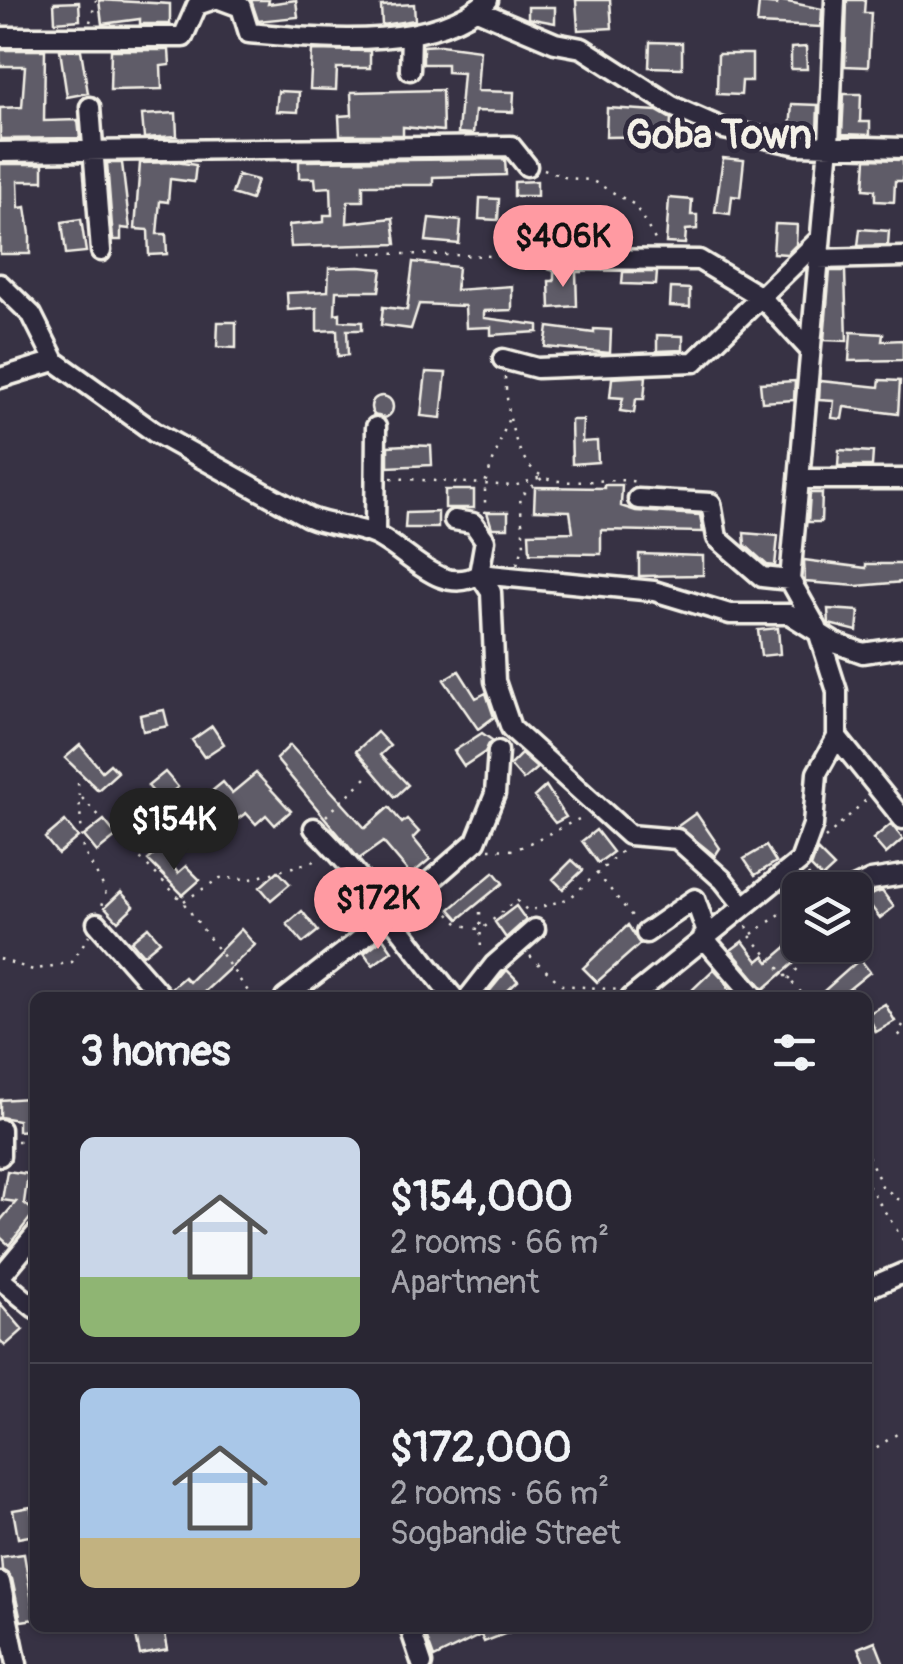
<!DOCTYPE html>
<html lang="en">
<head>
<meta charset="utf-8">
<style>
	:root { --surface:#292633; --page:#312e3b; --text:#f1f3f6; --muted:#a5a5ac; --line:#45434e; --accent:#ff9aa2 }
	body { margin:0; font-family:Pangolin,sans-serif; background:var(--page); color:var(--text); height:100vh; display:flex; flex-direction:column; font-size:38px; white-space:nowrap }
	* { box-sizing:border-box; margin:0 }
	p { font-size:32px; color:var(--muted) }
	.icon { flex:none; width:55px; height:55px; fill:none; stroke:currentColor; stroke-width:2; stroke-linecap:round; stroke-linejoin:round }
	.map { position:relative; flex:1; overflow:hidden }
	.sheet { position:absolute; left:30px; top:992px; width:842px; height:640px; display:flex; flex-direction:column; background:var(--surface); border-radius:15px; box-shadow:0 2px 8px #0004,0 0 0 2px var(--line) }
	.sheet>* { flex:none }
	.fabs { position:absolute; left:782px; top:872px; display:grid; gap:20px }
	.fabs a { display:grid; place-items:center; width:90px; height:90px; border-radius:15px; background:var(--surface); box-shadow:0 2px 8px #0004,0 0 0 2px var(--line); font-size:50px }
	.price { position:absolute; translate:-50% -85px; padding:0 22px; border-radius:35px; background:var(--accent); color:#111; font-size:32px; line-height:65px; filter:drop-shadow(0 2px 5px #0008) }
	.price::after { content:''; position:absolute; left:50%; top:60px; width:30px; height:22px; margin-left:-15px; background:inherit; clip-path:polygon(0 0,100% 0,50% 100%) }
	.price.on { background:#222; color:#fff }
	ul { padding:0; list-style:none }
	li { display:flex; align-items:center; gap:30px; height:250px; padding:0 50px }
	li+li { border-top:2px solid var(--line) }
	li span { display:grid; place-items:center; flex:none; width:280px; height:200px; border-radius:15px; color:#555 }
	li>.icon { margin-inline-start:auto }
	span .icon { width:120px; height:120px; fill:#fffc; stroke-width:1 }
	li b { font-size:42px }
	h2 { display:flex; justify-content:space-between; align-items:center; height:120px; padding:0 50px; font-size:42px }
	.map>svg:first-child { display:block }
</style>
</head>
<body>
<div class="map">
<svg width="903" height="1664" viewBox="0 0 903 1664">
	<rect width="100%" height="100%" fill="#373244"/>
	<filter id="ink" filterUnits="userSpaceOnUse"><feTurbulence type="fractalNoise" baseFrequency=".01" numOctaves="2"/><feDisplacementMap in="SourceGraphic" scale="20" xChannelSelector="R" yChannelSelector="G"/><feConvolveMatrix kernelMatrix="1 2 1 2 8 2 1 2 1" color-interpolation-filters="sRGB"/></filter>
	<g filter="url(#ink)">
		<path fill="#5f5c67" stroke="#f4f1e8" stroke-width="2.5" d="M 99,0 L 170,4 L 170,24 L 140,24 L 140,19 L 102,24 Z
			M 251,0 L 269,0 L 268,4 L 296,0 L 298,17 L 258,21 Z
			M 576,0 L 610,0 L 612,28 L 578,30 Z
			M 778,0 L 822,9 L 821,27 L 757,24 L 759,3 L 777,5 Z
			M 847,0 L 865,0 L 864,13 L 871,13 L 868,67 L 845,66 Z
			M 79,2 L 80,20 L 55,22 L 54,3 Z
			M 414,4 L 415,20 L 382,25 L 381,6 Z
			M 528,7 L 555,7 L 555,23 L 528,18 Z
			M 650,42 L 682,43 L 682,68 L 649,67 Z
			M 441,45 L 480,50 L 477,91 L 514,92 L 513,112 L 475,111 L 473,134 L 458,133 L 463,73 L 447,72 L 447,64 L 423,64 L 423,46 Z
			M 806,47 L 807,69 L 791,69 L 791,48 Z
			M 0,50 L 45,50 L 44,121 L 78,120 L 80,138 L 0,139 L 0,108 L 22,107 L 25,66 L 0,66 Z
			M 60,50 L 81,50 L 88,93 L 67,97 Z
			M 111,50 L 169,50 L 170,65 L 161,66 L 162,89 L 110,90 Z
			M 312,50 L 370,51 L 370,68 L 337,68 L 336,90 L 310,89 Z
			M 718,54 L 752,54 L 752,81 L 742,81 L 741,95 L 717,94 Z
			M 442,90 L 443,131 L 403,127 L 403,135 L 340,135 L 339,116 L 352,115 L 351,92 Z
			M 278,91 L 299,92 L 298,112 L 276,111 Z
			M 844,94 L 861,94 L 860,122 L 870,122 L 870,135 L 842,134 Z
			M 792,104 L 818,105 L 817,133 L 790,131 Z
			M 607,108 L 657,111 L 671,119 L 670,136 L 606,137 Z
			M 176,113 L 177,136 L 144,138 L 142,115 Z
			M 723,158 L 744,160 L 740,197 L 732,196 L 730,214 L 715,212 Z
			M 505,159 L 506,175 L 433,177 L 433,185 L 363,185 L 363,201 L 348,201 L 347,223 L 393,218 L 396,244 L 291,247 L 289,225 L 324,222 L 324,215 L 332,215 L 331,187 L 316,188 L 315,178 L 299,178 L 299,161 Z
			M 866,159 L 903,160 L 903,181 L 895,181 L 894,202 L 875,201 L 875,190 L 864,189 Z
			M 176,162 L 196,165 L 194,182 L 170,179 L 168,202 L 160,201 L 157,234 L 166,234 L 167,254 L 149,255 L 148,230 L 135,229 L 140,163 Z
			M 107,163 L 122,163 L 130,229 L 121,228 L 121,240 L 113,240 Z
			M 0,164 L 43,164 L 43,181 L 18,181 L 19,208 L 26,207 L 30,234 L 30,254 L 0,254 Z
			M 238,175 L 257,180 L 251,200 L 232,194 Z
			M 537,181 L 537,196 L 514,196 L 514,182 Z
			M 480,198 L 499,199 L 498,220 L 479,219 Z
			M 669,198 L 692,200 L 691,215 L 697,215 L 697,229 L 686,230 L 685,244 L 666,243 Z
			M 429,218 L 461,221 L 459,244 L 426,241 Z
			M 81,219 L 86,252 L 66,254 L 62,222 Z
			M 775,224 L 797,225 L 796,245 L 787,254 L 773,253 Z
			M 860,229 L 889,231 L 888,245 L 858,246 Z
			M 413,262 L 458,267 L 456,290 L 512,286 L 512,310 L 484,311 L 484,318 L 538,325 L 538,332 L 491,335 L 491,327 L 466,328 L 465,306 L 419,304 L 411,329 L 381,325 L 383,307 L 407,310 Z
			M 359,267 L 382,269 L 379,291 L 336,291 L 335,314 L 340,313 L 340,321 L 362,322 L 362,330 L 347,330 L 348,355 L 338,356 L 337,330 L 317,331 L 317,308 L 288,310 L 287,293 L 328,291 L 329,268 Z
			M 830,271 L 845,271 L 847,341 L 824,340 Z
			M 554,272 L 583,272 L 576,272 L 577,306 L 550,308 L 549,281 L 554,281 Z
			M 623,272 L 657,272 L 656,285 L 622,284 Z
			M 671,288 L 690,289 L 690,307 L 670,306 Z
			M 218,322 L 236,322 L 236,348 L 217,347 Z
			M 548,327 L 594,333 L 594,329 L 611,330 L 610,353 L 545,347 Z
			M 851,332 L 883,334 L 882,341 L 903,340 L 903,360 L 849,361 Z
			M 657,335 L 683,336 L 683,350 L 657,351 Z
			M 426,372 L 446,373 L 441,418 L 421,416 Z
			M 646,376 L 644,399 L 636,399 L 634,413 L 620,411 L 623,398 L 610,397 L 612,378 Z
			M 880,380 L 900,381 L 898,414 L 844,407 L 842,419 L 832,418 L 834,401 L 819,400 L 820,381 L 879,387 Z
			M 795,381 L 794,400 L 762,402 L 760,383 Z
			M371 407a11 11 0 1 1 22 0a11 11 0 1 1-22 0Z
			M 571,420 L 583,420 L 582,442 L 597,441 L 598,462 L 572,464 Z
			M 406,445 L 431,446 L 432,465 L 388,467 L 388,446 Z
			M 839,450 L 873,452 L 872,466 L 838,466 Z
			M 604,485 L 622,485 L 621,506 L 636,511 L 700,515 L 703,532 L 601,530 L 601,554 L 530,553 L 529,533 L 573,532 L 570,511 L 534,510 L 535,487 L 604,488 Z
			M 445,490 L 474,490 L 474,508 L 445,508 Z
			M 810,493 L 822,493 L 821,522 L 808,522 Z
			M 438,512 L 438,528 L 405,528 L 406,513 Z
			M 487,512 L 508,512 L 508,528 L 492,528 Z
			M 744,533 L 778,536 L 775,566 L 767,565 L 745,545 Z
			M 639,554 L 703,556 L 703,575 L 639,576 Z
			M 804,560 L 866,568 L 866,564 L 903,564 L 903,582 L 857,586 L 805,582 Z
			M 828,609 L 859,611 L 857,631 L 829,624 Z
			M 778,628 L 780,654 L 761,656 L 758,630 Z
			M 459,671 L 476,698 L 486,693 L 494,717 L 478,729 L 444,680 Z
			M 164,710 L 168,726 L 143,731 L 140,715 Z
			M 212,726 L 224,744 L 204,757 L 192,740 Z
			M 377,732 L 390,746 L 380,755 L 408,785 L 395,797 L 356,751 Z
			M 482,733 L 492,740 L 485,752 L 464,766 L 454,751 Z
			M 80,745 L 102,771 L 110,764 L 118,772 L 98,790 L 65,758 Z
			M 290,745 L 365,828 L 389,807 L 402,823 L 407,819 L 419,832 L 413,838 L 430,859 L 411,875 L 383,842 L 359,859 L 276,759 Z
			M 521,754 L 537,768 L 523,780 L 510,765 Z
			M 165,772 L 178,787 L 161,801 L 148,786 Z
			M 256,773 L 291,811 L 275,825 L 266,815 L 256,824 L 246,813 L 220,832 L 209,818 L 224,807 L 212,791 L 223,782 L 232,793 Z
			M 546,786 L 566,817 L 555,823 L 534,797 Z
			M 696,813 L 720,848 L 715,856 L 678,826 Z
			M 104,820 L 117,836 L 97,852 L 84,836 Z
			M 65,821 L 78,837 L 58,854 L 45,838 Z
			M 891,824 L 903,839 L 886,854 L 873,839 Z
			M 596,830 L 613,852 L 598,863 L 582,841 Z
			M 766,846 L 776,862 L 755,875 L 744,859 Z
			M 160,850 L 178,873 L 186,866 L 200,880 L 183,895 L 148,860 Z
			M 817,850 L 834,867 L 822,878 L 811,867 Z
			M 572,860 L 583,870 L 563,889 L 553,879 Z
			M 278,871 L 290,884 L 271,900 L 260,887 Z
			M 494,872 L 503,883 L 459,919 L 450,909 Z
			M 882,891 L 894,907 L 880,918 L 864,897 Z
			M 121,892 L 134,906 L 118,921 L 105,907 Z
			M 516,906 L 526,920 L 506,938 L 495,922 Z
			M 302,911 L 318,931 L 303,943 L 287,924 Z
			M 628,925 L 640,944 L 597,982 L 583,968 Z
			M 148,927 L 160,941 L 143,955 L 131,941 Z
			M 241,929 L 255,945 L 204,992 L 209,998 L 175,998 L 171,988 L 184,977 L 189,982 Z
			M 383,938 L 392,951 L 373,965 L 364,953 Z
			M 796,939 L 807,952 L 764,989 L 731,950 L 743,941 L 758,961 L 764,956 L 769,962 Z
			M 860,959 L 870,972 L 838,998 L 816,998 Z
			M 714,969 L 726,982 L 733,998 L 701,998 L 693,989 Z
			M 507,970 L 518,981 L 500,998 L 484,998 Z
			M 885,1004 L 895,1021 L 876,1032 L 868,1014 Z
			M 28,1098 L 30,1130 L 18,1131 L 18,1120 L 0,1117 L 0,1100 Z
			M 7,1171 L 28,1174 L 24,1203 L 35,1212 L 9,1245 L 0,1237 L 0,1221 L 16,1202 L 2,1200 Z
			M 0,1303 L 23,1330 L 5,1346 L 0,1340 Z
			M 31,1507 L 35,1535 L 18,1538 L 13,1510 Z
			M 24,1554 L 35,1619 L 21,1621 L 12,1579 L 2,1570 L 1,1557 Z
			M 164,1628 L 168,1650 L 140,1655 L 135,1631 Z
			M 423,1628 L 520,1628 L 484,1642 L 481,1635 L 434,1658 Z
			M 875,1641 L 884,1664 L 865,1664 L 858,1648 Z"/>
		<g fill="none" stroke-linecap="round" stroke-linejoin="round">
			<defs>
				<path id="minor" d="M 222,0 L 241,7 L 249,33 C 321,39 430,52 488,0
					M 835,0 L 829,145 L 790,580 L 817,628 L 837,691 L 837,737 L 903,819
					M 477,10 L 555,43 L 582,48 L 672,106 L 724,129 L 798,145 L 903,148
					M 0,37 L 183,37 L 197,5 L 212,0
					M 410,70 L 411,35
					M 90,107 L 101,251
					M 0,152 L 511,146 L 527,166
					M 553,259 L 699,260 L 761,297 L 809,349
					M 818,259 L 903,257
					M 0,284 L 32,315 L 55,361 L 154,432 L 308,517 C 329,526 355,526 375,535 C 405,548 441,598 479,574 L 654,591 L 730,614 L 789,614 L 835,643 L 863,653 L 903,647
					M 503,359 L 537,368 L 694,362 L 820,239
					M 0,378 L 55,361
					M 799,479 L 903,479
					M 638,499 L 711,503 L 717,538 L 762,577 L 790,580
					M 454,520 L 473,523 L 485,540 L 479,574 L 491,592 L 495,681 L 511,728 L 629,835 L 677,839 L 723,880 L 742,904
					M 375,535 L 376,427
					M 314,828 C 366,879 407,941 454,998
					M 850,890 L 871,880 L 903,875
					M 97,923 L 163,998
					M 646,933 L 695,899 L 707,933
					M 703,937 L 754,996
					M 285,998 L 388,918 L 476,841 L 495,794 L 498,751
					M 468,998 L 494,965 L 535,929
					M 631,998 L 800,861 L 813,825 L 817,773 L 837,737
					M 0,1129 L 0,1156
					M 0,1277 L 35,1235
					M 0,1279 L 35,1308
					M 868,1288 L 903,1273
					M 0,1582 L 17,1664
					M 410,1628 L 422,1664"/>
			</defs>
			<use href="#minor" stroke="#f4f1e8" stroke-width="25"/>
			<path stroke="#f4f1e8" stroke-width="2.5" stroke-dasharray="2.5 8" stroke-linecap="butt" d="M 90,22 L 96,0
				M 544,169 L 567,178 L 591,180 L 635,205 L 658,245
				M 361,253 L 539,257
				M 505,377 C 508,412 513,477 559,481 C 584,484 614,477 637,482
				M 391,478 L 514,486 L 541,477
				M 485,513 L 485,483 L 508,420
				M 517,564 L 524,545 L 520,497 L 542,478
				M 78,783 L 83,850 L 106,891 L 101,910
				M 82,798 L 183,902 L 253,998
				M 326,816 L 368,776
				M 825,838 L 866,800
				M 489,849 L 515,850 L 583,817
				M 597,873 L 636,921
				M 808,874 L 817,890
				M 434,899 L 459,924 L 481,930 L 516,900 L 528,911 L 570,898 L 623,850
				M 184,901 L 220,878 L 251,879 L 321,859
				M 480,912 L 481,954
				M 747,926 L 750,936 L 806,998
				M 752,934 L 800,900
				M 530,956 L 562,985 L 620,990
				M 0,959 L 33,970 L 72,962 L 89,935
				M 789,979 L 809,955 L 812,945
				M 903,1025 L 898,1033 L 903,1038
				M 17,1141 L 35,1141
				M 868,1156 L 882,1186 L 903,1203
				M 868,1185 L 903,1240
				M 868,1453 L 903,1430"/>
			<use href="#minor" stroke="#2f2a3d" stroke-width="18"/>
		</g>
	</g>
	<g text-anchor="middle" stroke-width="9" stroke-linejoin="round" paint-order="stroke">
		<g font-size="40" font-weight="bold" fill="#f4f1e8" stroke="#2f2a3d">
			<text x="719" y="148">Goba Town</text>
		</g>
	</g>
</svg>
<div class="fabs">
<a><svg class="icon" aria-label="layers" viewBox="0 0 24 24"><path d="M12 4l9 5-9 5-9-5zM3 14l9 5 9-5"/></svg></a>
</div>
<b class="price" style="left:563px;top:290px">$406K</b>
<b class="price on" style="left:174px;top:873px">$154K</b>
<b class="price" style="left:378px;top:952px">$172K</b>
<section class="sheet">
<h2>3 homes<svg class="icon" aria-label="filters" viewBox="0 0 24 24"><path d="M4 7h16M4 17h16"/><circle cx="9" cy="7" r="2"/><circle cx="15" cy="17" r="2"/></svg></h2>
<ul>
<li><span style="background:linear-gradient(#c9d6e8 70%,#8fb573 0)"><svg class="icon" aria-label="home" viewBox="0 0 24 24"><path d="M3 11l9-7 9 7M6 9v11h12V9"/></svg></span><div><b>$154,000</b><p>2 rooms · 66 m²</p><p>Apartment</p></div></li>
<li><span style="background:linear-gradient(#a9c7e8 75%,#c2b280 0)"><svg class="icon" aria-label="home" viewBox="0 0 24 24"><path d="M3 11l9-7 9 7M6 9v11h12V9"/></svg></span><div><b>$172,000</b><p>2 rooms · 66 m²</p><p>Sogbandie Street</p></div></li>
</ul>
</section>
</div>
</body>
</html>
